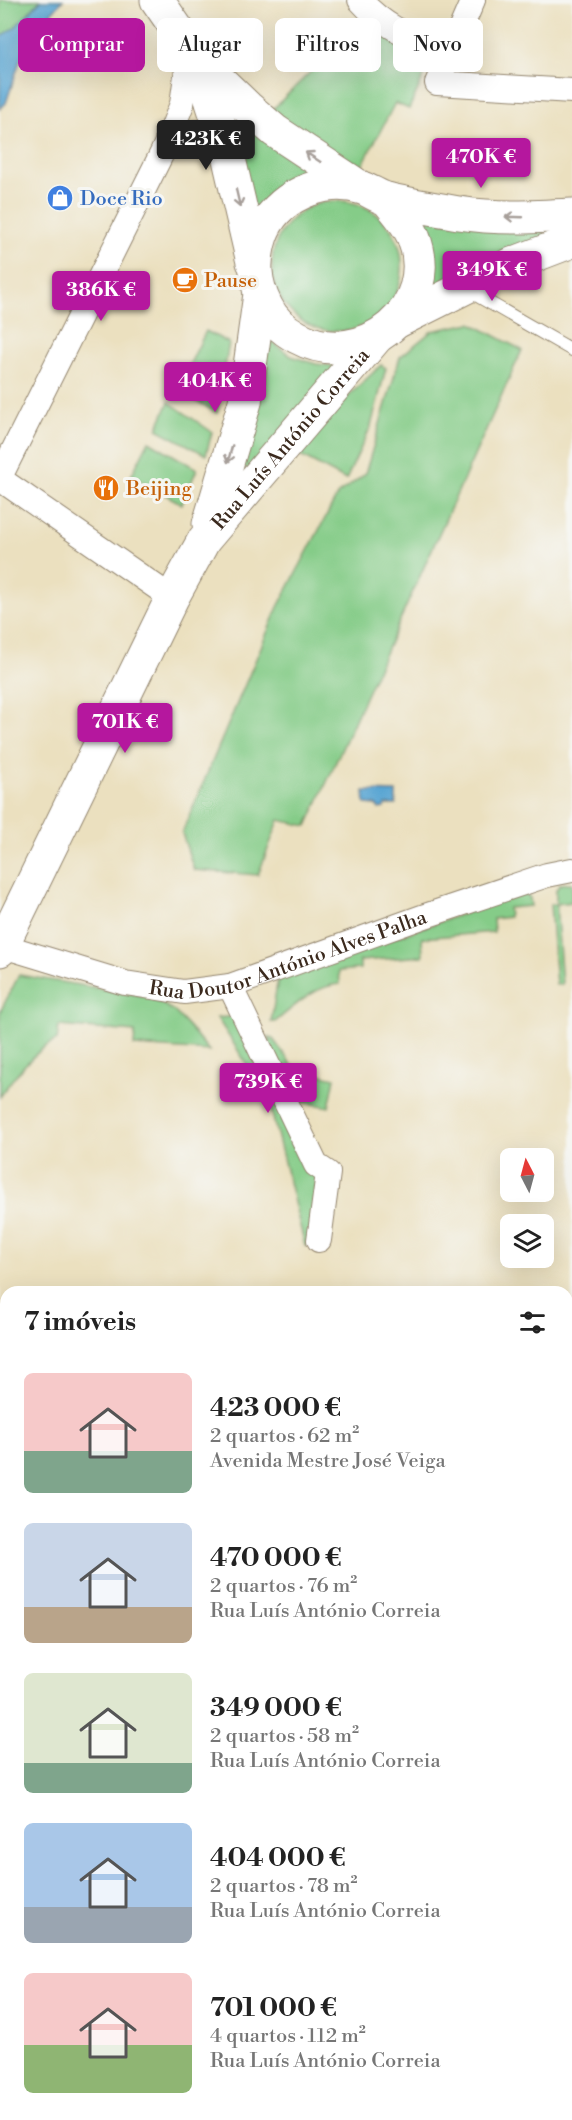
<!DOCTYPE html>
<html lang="pt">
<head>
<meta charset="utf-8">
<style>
	:root { --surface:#fff; --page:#f6f6f6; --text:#222; --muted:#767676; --accent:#b5179e }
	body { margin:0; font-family:"Libre Bodoni",serif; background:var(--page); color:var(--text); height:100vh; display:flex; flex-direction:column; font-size:22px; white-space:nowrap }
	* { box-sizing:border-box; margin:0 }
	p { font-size:20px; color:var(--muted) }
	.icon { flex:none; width:33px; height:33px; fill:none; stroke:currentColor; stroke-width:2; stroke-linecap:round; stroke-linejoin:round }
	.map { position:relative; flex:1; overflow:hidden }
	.side { position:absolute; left:0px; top:1286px; width:573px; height:836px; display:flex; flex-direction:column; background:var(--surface); border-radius:18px 18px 0 0; box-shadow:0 6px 24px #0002 }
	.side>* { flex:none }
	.guide { position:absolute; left:18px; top:18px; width:537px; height:54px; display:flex; gap:12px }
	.needle { width:39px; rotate:354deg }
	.buttons { position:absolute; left:500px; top:1148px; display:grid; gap:12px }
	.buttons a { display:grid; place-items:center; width:54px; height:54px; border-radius:9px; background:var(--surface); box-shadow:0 6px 24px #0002; font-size:30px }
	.price { position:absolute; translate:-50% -51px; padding:0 14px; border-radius:6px; background:var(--accent); color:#fff; font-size:20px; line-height:39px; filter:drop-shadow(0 2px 3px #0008) }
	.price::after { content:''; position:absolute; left:50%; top:36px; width:18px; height:14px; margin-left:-9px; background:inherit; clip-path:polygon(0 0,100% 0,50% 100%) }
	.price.on { background:#222; color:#fff }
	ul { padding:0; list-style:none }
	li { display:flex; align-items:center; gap:18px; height:150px; padding:0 24px }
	li span { display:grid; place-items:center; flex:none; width:168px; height:120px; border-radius:9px; color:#555 }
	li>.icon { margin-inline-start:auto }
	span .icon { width:72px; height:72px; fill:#fffc; stroke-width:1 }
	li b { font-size:26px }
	h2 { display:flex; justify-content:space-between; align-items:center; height:72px; padding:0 24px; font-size:26px }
	.tag { padding:0 21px; border-radius:9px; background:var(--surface); box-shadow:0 6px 24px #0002; font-size:21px; line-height:54px }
	.tag.on { background:var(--accent); color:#fff }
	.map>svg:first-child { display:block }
</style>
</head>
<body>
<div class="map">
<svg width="572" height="2120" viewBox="0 0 572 2120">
	<rect width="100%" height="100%" fill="#f6f6f2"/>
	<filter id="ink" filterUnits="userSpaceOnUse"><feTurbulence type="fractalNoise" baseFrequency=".0167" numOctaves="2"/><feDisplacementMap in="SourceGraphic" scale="12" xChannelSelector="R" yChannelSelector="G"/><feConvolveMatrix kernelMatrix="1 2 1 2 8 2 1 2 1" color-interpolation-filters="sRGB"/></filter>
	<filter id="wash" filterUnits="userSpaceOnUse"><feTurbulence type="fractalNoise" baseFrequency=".008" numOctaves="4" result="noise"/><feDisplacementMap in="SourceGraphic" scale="24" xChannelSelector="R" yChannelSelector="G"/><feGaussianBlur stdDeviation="1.35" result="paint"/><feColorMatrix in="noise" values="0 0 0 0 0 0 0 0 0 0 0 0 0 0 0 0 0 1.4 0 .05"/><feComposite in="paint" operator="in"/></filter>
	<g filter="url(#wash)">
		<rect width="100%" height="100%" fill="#ebe0bf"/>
		<path fill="#f6cfd7" d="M 567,2010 L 572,2011 L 572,2120 L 389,2120 L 392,2115 L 567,2115 Z
			M 0,2073 L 6,2073 L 6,2115 L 206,2115 L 205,2120 L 0,2120 Z"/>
		<path fill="#85cc88" stroke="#607b53" stroke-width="1.5" d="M 0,0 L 41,0 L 15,27 L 0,38 Z
			M 366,17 L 399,42 L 431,60 L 409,109 L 395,103 L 362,166 L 324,148 L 270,112 Z
			M 229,107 C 257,134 284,158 319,177 L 253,220 Z
			M272 266a65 65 0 1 1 130 0a65 65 0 1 1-130 0Z
			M 411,215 L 572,229 L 424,303 Z
			M 471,323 L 522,350 L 307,826 L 279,820 L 258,875 L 194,870 L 182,833 L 278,607 L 338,494 L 365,474 L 400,357 L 432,331 Z
			M 206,331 L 229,343 L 217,413 L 177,390 Z
			M 261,333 L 291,356 L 316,364 L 343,367 L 217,514 Z
			M 381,365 L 386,368 L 371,426 L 346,480 L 291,451 Z
			M 169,402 L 212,432 L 206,455 L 157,429 Z
			M 149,441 L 197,469 L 182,504 L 131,476 Z
			M 572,883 L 572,902 L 556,904 L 562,984 L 556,985 L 550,904 L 556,904 L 556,890 L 560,884 Z
			M 517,895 L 526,895 L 530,898 L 531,906 L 508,908 L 509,917 L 493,919 L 494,932 L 422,938 L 423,956 L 360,961 L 360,969 L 339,971 L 340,984 C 314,986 295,1006 275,1022 L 271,1022 L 278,978 Z
			M 19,975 L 151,997 L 174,1011 L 190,1028 L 209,1051 L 134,1046 L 135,1032 L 59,1026 L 57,1040 C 36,1049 12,1078 0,1097 L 0,1012 Z
			M 238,1016 L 317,1178 L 312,1244 L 305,1246 L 271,1110 L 248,1066 L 217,1018 Z
			M 268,1037 L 273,1039 L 292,1065 L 309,1072 L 335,1078 L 329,1107 L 287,1099 Z
			M 567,1314 L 572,1314 L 572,1400 L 567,1400 Z
			M 567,1428 L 572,1428 L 571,1542 L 567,1542 Z
			M 0,1960 L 6,1961 L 6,2098 L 0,2098 Z
			M 154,2115 L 228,2115 L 248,2120 L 180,2120 Z"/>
		<path fill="#5aa6d3" stroke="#4a6878" stroke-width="1.5" d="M 41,0 L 63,0 L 27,40 L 6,103 L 0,109 L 0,38 L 15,27 Z
			M 364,791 L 396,792 L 396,805 L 386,805 L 384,808 L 379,809 L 376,805 L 365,804 Z"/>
	</g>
	<g filter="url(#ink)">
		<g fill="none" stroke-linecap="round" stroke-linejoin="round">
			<defs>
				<path id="lane" d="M 469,291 L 572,350
					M 0,1820 L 6,1821"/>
				<g id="street">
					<path d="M 360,0 C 381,24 406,36 436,47"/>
					<path d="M 473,0 L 437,83 L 572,91"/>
					<path d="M 164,149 C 190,130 198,124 226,146"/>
					<path d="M 0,477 L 164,149 L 182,104 L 190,48"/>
					<path d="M 0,479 L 172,598"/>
					<path id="s1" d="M 0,945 L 125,983 L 184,992 L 230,986 L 422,917 L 547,875 L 572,870"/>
					<path d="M 230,986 L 316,1165 L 328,1173 L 319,1240"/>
				</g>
				<g id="secondary">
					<path d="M 157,0 L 199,61 L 247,107 L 275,131 L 358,186"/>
					<path d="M 200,65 L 226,146 L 253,262"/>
					<path d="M 387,199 C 396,211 407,222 413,236 C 442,307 363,373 297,337 C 284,330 272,319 266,306 C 254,282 253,261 261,236 C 274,197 324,175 362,188 C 371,191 378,197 387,199 C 410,205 435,209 459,213 C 496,219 534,217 572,215"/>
					<path d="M 396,322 L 512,264 L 572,241"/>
					<path d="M 209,524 L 245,402 L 260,294"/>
					<path id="s2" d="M 0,950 L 172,598 L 204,540 L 376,338"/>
					<path d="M 0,1886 L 6,1887"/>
					<path d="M 0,1920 L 6,1921"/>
					<path d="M 567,1952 L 572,1952"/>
					<path d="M 567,1992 L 572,1993"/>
				</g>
			</defs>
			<use href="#lane" stroke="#93856e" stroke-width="14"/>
			<use href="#street" stroke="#93856e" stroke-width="26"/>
			<use href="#secondary" stroke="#93856e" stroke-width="35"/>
			<use href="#lane" stroke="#fff" stroke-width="12"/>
			<use href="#street" stroke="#fff" stroke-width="24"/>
			<use href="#secondary" stroke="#fff" stroke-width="33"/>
		</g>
		<defs><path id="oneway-shaft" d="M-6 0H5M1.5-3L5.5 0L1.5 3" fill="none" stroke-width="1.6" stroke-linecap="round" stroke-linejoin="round" transform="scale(1.5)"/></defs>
		<g stroke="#a79f9a">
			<use href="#oneway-shaft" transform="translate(313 157) rotate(-147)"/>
			<use href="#oneway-shaft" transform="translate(238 198) rotate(77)"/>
			<use href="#oneway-shaft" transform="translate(514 217) rotate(-178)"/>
			<use href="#oneway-shaft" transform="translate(230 454) rotate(105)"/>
		</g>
	</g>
	<defs>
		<symbol id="shop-disc" viewBox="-11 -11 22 22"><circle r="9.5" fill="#3f7fe0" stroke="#f6f6f2"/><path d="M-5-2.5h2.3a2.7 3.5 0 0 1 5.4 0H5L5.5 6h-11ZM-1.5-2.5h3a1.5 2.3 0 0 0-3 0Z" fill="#fff"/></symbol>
		<symbol id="cafe-disc" viewBox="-11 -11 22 22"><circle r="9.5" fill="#e8710a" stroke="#f6f6f2"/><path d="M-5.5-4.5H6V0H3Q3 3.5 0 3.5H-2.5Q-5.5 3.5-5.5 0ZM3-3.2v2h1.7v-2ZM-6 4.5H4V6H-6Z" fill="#fff"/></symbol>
		<symbol id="restaurant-disc" viewBox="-11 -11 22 22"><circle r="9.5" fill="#e8710a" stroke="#f6f6f2"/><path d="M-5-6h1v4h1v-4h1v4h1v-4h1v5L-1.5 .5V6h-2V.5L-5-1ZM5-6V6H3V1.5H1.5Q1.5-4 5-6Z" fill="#fff"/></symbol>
	</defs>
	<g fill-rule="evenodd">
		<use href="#shop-disc" x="45" y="183" width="30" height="30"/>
		<use href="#cafe-disc" x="170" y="265" width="30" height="30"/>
		<use href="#restaurant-disc" x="91" y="473" width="30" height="30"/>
	</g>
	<g text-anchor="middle" stroke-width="6" stroke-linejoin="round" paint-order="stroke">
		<g font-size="20" fill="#366cbe" stroke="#f6f6f2" text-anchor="start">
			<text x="80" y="205">Doce Rio</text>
		</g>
		<g font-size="20" fill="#c56008" stroke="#f6f6f2" text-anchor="start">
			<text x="204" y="287">Pause</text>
			<text x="126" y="495">Beijing</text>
		</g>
		<g font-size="20" fill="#3b2a1e" stroke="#f6f6f2">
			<text dy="7" stroke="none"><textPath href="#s2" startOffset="591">Rua Luís António Correia</textPath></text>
			<text dy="7" stroke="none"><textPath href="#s1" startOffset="300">Rua Doutor António Alves Palha</textPath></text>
		</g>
	</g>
</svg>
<div class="buttons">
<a><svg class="needle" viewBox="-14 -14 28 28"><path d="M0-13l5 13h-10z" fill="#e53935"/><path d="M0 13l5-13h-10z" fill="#767676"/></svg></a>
<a><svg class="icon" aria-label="layers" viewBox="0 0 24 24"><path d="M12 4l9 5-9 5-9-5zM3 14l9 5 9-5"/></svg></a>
</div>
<b class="price on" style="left:206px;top:171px">423K €</b>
<b class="price" style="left:481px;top:189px">470K €</b>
<b class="price" style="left:492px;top:302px">349K €</b>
<b class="price" style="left:101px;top:322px">386K €</b>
<b class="price" style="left:215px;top:413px">404K €</b>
<b class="price" style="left:125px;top:754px">701K €</b>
<b class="price" style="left:268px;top:1114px">739K €</b>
<div class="guide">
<a class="tag on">Comprar</a>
<a class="tag">Alugar</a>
<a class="tag">Filtros</a>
<a class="tag">Novo</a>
</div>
<section class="side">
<h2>7 imóveis<svg class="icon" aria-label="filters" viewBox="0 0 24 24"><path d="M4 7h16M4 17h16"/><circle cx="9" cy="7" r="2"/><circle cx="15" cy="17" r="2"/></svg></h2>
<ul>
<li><span style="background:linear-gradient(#f6c9c9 65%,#7fa58c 0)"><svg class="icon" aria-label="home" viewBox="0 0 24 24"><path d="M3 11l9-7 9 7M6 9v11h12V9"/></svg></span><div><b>423 000 €</b><p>2 quartos · 62 m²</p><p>Avenida Mestre José Veiga</p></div></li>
<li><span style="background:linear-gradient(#c9d6e8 70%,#b9a48a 0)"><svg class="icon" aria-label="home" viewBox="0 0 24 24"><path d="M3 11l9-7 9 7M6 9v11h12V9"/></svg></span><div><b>470 000 €</b><p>2 quartos · 76 m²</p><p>Rua Luís António Correia</p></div></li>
<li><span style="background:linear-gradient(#dfe7d0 75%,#7fa58c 0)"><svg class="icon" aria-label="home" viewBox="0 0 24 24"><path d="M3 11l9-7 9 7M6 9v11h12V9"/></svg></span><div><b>349 000 €</b><p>2 quartos · 58 m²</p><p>Rua Luís António Correia</p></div></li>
<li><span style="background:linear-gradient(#a9c7e8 70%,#9aa5b1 0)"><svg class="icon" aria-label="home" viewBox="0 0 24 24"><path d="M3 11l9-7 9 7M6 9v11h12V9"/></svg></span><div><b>404 000 €</b><p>2 quartos · 78 m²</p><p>Rua Luís António Correia</p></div></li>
<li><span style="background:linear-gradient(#f6c9c9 60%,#8fb573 0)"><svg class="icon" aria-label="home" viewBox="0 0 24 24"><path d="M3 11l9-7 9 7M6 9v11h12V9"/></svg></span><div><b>701 000 €</b><p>4 quartos · 112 m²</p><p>Rua Luís António Correia</p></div></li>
</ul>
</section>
</div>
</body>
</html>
